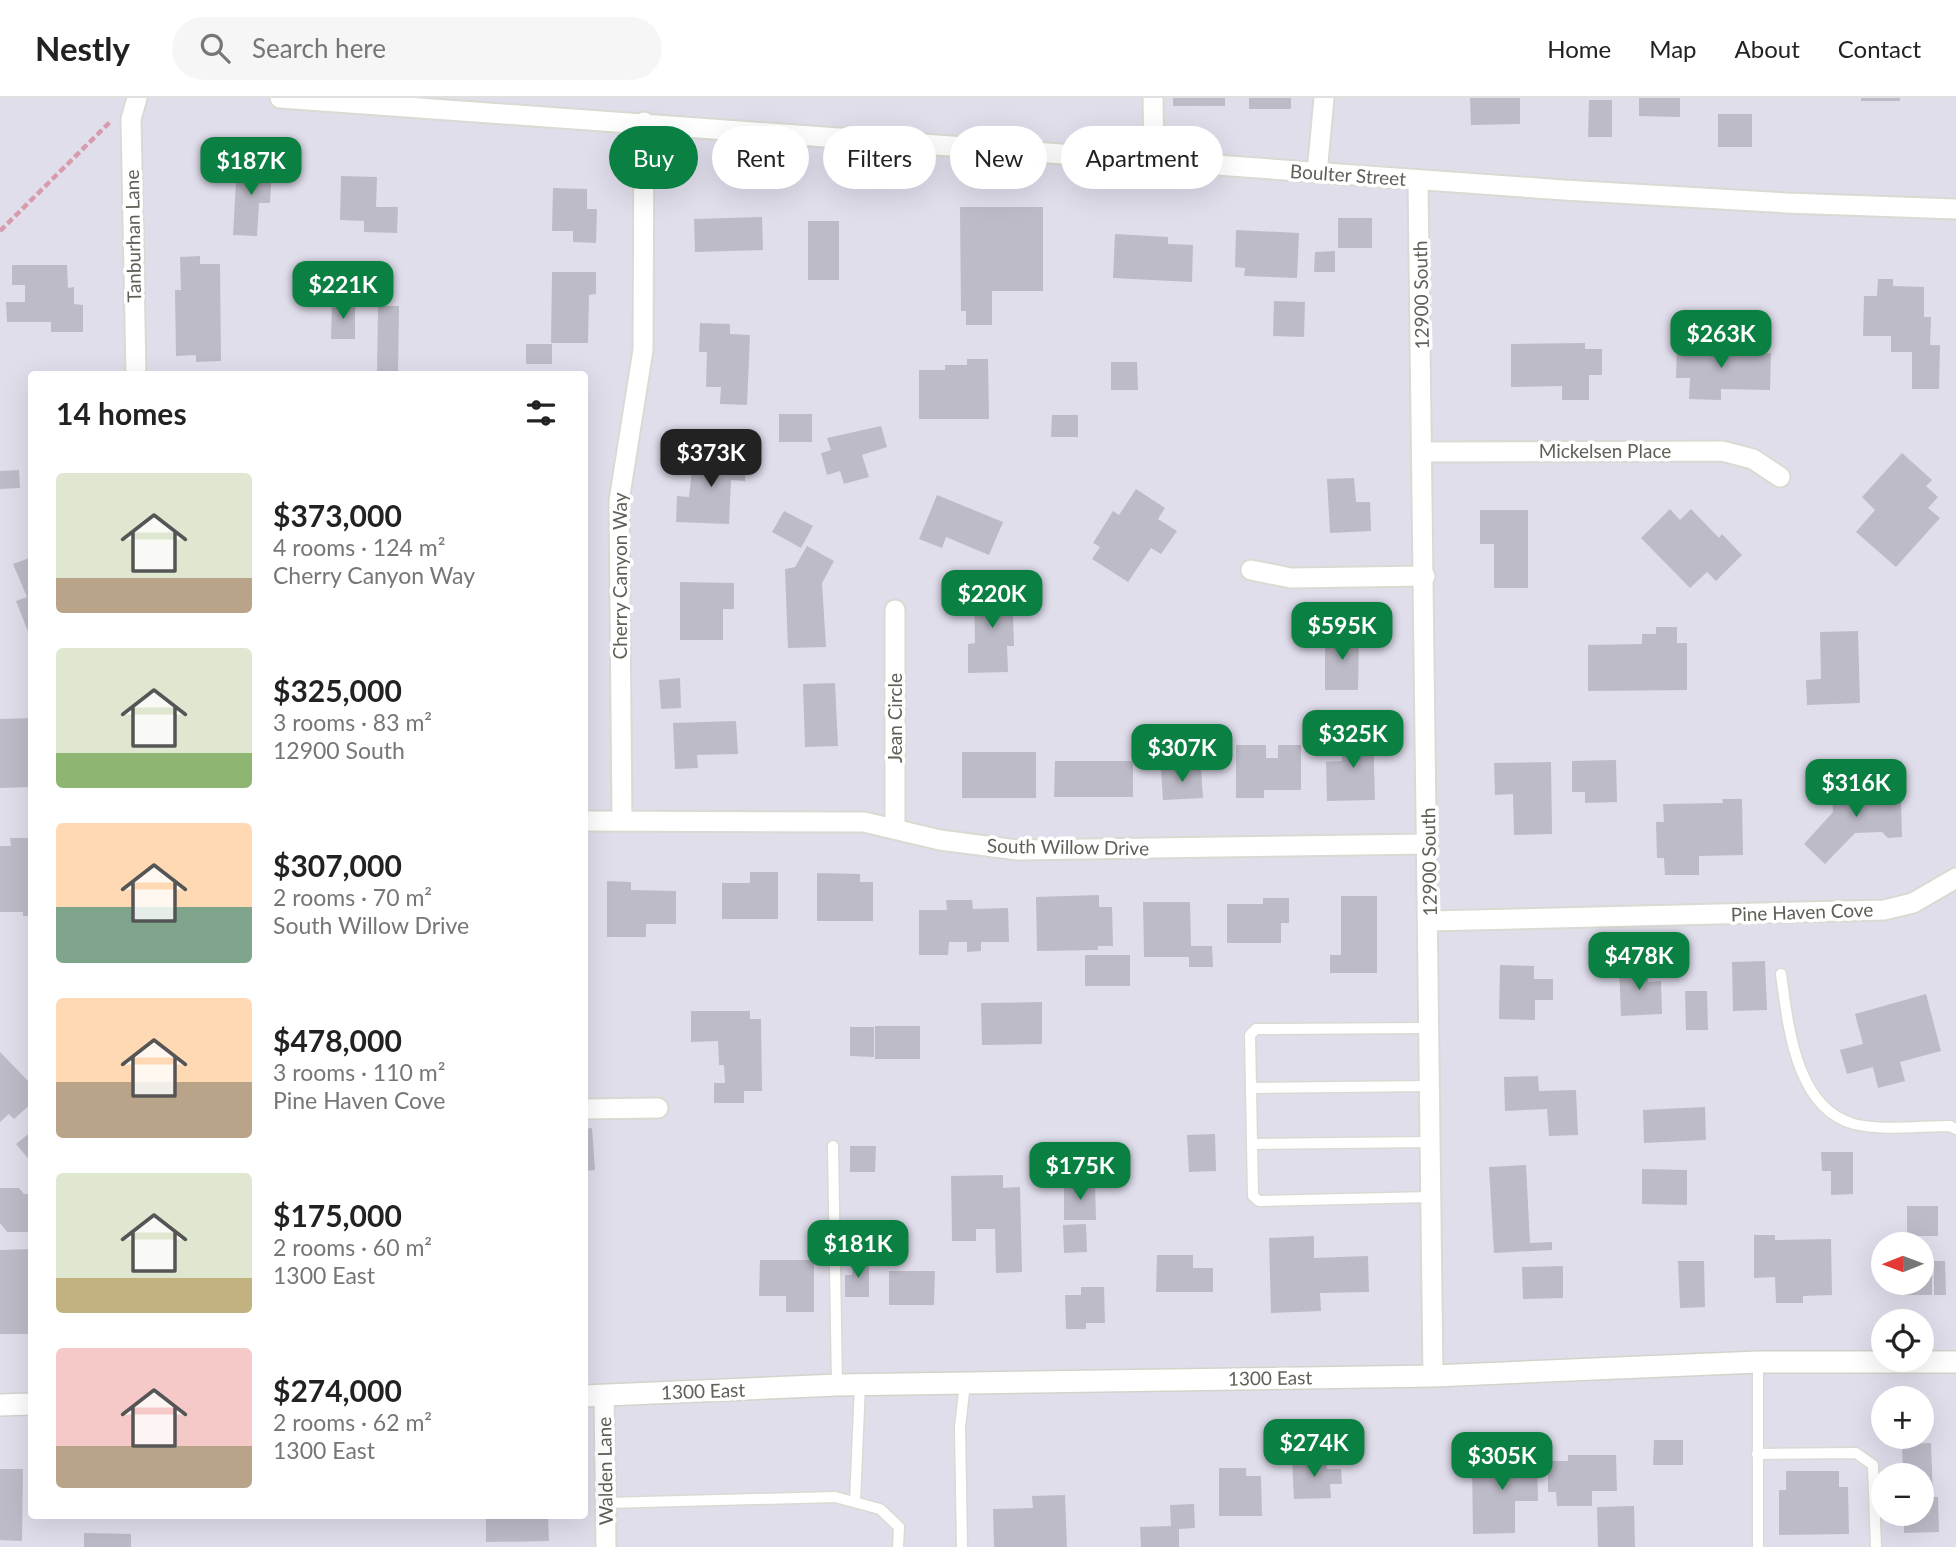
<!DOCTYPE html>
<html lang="en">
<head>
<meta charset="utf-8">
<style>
	:root { --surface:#fff; --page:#f6f6f6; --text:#222; --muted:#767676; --line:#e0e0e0; --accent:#0b8043 }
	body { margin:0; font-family:Lato,sans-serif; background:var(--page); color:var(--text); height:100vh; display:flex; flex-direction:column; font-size:26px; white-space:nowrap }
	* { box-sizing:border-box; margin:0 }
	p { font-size:23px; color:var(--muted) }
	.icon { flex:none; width:38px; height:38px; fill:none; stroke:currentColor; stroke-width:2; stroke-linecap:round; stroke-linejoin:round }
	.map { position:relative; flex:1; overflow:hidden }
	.sheet { position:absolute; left:28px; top:273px; width:560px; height:1148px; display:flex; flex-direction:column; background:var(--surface); border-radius:7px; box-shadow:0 7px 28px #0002 }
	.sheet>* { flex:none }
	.top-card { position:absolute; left:609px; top:28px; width:665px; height:63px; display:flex; gap:14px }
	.needle { width:46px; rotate:269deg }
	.tools { position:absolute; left:1871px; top:1134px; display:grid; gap:14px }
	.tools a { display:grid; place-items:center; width:63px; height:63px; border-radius:50%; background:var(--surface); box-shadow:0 7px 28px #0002; font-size:35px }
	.price { position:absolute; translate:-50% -60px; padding:0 16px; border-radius:14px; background:var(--accent); color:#fff; font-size:23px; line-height:46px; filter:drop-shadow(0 2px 4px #0008) }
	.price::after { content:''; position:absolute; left:50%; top:42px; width:21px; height:16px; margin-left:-10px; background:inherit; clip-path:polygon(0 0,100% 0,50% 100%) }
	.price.on { background:#222; color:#fff }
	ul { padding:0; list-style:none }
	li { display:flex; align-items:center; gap:21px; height:175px; padding:0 28px }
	li span { display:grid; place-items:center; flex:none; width:196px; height:140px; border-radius:7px; color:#555 }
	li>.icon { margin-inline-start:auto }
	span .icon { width:84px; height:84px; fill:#fffc; stroke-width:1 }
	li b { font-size:30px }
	h2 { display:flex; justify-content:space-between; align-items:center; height:84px; padding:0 28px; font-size:30px }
	.tag { padding:0 24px; border-radius:32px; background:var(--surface); box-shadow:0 7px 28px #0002; font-size:24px; line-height:63px }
	.tag.on { background:var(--accent); color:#fff }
	header { display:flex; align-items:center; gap:42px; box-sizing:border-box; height:98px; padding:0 35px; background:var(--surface); border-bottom:2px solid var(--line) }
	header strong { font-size:33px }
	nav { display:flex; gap:38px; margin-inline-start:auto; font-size:24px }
	.search { width:490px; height:63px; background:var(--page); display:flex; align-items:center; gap:18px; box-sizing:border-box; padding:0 24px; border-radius:38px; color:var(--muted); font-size:26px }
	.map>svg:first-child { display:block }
</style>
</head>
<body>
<header>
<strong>Nestly</strong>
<div class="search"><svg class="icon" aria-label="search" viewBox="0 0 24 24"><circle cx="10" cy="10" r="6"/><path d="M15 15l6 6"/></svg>Search here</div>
<nav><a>Home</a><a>Map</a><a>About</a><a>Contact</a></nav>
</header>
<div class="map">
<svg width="1956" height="1449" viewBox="0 0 1956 1449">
	<rect width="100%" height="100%" fill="#e1deec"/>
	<path fill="#bdbbc7" d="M 1173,0 L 1225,0 L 1225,8 L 1173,8 Z
		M 1249,0 L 1291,0 L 1291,11 L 1249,11 Z
		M 1470,0 L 1520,0 L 1520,26 L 1471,27 Z
		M 1639,0 L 1680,0 L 1680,19 L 1639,18 Z
		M 1861,0 L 1900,0 L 1900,3 L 1861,3 Z
		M 1589,2 L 1612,2 L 1612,39 L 1588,39 Z
		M 1718,16 L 1752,16 L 1752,49 L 1718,49 Z
		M 237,66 L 272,68 L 270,105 L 259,105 L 257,138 L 233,137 Z
		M 341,78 L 377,79 L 376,109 L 398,109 L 397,135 L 364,134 L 364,123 L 340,122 Z
		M 553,90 L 587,91 L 587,111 L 597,111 L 596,145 L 573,144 L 573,133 L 552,133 Z
		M 960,109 L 1043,109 L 1043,193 L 992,193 L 992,227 L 966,227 L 966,213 L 961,213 Z
		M 762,119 L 763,152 L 695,154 L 694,121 Z
		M 1338,120 L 1372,120 L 1372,150 L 1338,150 Z
		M 808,123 L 839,123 L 839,182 L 808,182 Z
		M 1236,132 L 1299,135 L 1297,180 L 1244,178 L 1245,170 L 1235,169 Z
		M 1115,136 L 1168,139 L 1168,146 L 1193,147 L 1192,184 L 1113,180 Z
		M 1335,153 L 1335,174 L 1314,174 L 1315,154 Z
		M 200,158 L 200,166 L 220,166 L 221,263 L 196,264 L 196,257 L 176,258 L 175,192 L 181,192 L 180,159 Z
		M 12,167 L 67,167 L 68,190 L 74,189 L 74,206 L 83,207 L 83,234 L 51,234 L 51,224 L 7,224 L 6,204 L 25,204 L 25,187 L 12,187 Z
		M 552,174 L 596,174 L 596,196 L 589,197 L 588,245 L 551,245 Z
		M 1878,181 L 1893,181 L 1893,188 L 1924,189 L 1924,219 L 1931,219 L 1930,247 L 1940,247 L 1939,291 L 1912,291 L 1912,254 L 1891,254 L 1891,238 L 1863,238 L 1864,198 L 1877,198 Z
		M 1274,203 L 1305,204 L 1304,239 L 1273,238 Z
		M 332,205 L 355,206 L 355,241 L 331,241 Z
		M 378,208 L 399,208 L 398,276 L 377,276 Z
		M 700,225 L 730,226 L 730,236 L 750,237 L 747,307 L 720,306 L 721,289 L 706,289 L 707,254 L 699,254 Z
		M 1585,245 L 1585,251 L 1602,251 L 1602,277 L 1589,277 L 1589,302 L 1562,302 L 1562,288 L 1511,289 L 1511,246 Z
		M 526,246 L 552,246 L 552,266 L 526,266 Z
		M 1677,246 L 1723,246 L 1723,254 L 1771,255 L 1770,292 L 1721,291 L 1721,302 L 1689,301 L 1690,280 L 1676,280 Z
		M 967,261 L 988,261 L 989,321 L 919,321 L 919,272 L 945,272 L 945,267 L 967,267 Z
		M 1111,264 L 1137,264 L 1138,292 L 1111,292 Z
		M 779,316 L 812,316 L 812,344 L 779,344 Z
		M 1052,317 L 1078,317 L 1078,339 L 1051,339 Z
		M 881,328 L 887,349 L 862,357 L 869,379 L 844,386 L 840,373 L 827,377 L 821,355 L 831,352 L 827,340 Z
		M 707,352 L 735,353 L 734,365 L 746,366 L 745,383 L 731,382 L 729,426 L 676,424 L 677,398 L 689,399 L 693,364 L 706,365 Z
		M 1902,355 L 1932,382 L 1926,388 L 1938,399 L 1928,410 L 1940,420 L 1896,469 L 1856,434 L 1875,412 L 1862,399 Z
		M 19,372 L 20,390 L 0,391 L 0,373 Z
		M 1354,380 L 1356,404 L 1370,404 L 1371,433 L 1330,435 L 1327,381 Z
		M 1136,391 L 1165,410 L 1158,421 L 1177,433 L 1161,456 L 1151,450 L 1128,484 L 1092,461 L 1100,449 L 1093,445 L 1113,413 L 1119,417 Z
		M 937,397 L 1003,424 L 989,457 L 946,439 L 942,450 L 919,441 Z
		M 1670,411 L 1680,422 L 1691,411 L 1719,440 L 1722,436 L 1742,457 L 1716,483 L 1707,474 L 1690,490 L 1641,440 Z
		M 1480,412 L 1528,412 L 1528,490 L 1494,490 L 1494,446 L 1480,446 Z
		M 784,413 L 813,428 L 801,450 L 772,434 Z
		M 807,448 L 834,463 L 822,485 L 826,549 L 788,550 L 785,471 L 795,469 Z
		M 32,459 L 32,535 L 29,536 L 16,503 L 27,499 L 13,466 Z
		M 680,484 L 734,485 L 734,511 L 723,511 L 723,542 L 680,542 Z
		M 1012,489 L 1014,548 L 1007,548 L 1008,574 L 968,575 L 968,546 L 975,545 L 974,490 Z
		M 1302,505 L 1345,505 L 1345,535 L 1303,535 Z
		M 1656,529 L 1677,529 L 1677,545 L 1687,545 L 1687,592 L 1588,593 L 1588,547 L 1642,546 L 1642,536 L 1656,536 Z
		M 1858,533 L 1860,605 L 1807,607 L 1806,582 L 1821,581 L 1820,534 Z
		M 1325,537 L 1359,537 L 1358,592 L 1325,592 Z
		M 680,580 L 681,610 L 661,611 L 659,582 Z
		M 835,585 L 838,648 L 805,649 L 803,586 Z
		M 32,620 L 32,689 L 0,690 L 0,621 Z
		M 736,623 L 738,656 L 697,657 L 698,670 L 675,671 L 673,625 Z
		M 1165,634 L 1165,668 L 1138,668 L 1137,635 Z
		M 1373,635 L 1375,702 L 1327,703 L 1326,664 L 1342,663 L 1342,636 Z
		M 1236,647 L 1266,647 L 1266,660 L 1278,660 L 1278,647 L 1301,647 L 1301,692 L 1264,692 L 1264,700 L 1236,700 Z
		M 962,654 L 1036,654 L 1036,700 L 962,700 Z
		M 1616,662 L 1617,704 L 1585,705 L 1585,694 L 1572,694 L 1572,663 Z
		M 1055,663 L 1133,663 L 1133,699 L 1054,699 Z
		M 1551,664 L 1552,736 L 1514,737 L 1513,696 L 1495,697 L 1494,665 Z
		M 1201,670 L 1203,700 L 1163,702 L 1161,672 Z
		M 1888,687 L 1889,704 L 1901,704 L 1902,739 L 1888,740 L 1882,734 L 1855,735 L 1825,766 L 1804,746 L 1833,714 L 1832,692 Z
		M 1722,701 L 1742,701 L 1743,757 L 1699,758 L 1699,777 L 1665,777 L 1664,760 L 1657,760 L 1656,724 L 1664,724 L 1663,706 L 1723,705 Z
		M 10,740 L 31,740 L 32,818 L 23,818 L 23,814 L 0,814 L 0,748 L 11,748 Z
		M 750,774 L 778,774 L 778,821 L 722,821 L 722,785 L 750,785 Z
		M 817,775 L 860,776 L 860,784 L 873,784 L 873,823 L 817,823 Z
		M 607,783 L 631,784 L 631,792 L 676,793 L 676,826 L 646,826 L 646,839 L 607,839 Z
		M 1099,797 L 1099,809 L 1112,809 L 1113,848 L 1098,848 L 1098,852 L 1037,853 L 1036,799 Z
		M 1341,798 L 1377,798 L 1377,875 L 1330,875 L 1330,857 L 1341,857 Z
		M 1263,800 L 1289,800 L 1289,825 L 1281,825 L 1281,845 L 1227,845 L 1227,806 L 1263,806 Z
		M 946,802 L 972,802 L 973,811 L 1008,810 L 1009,844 L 981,844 L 981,853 L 967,854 L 967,844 L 949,844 L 948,857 L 919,857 L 919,812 L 947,812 Z
		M 1143,804 L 1190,804 L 1191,848 L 1212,848 L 1213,869 L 1189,869 L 1189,859 L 1144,859 Z
		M 1085,857 L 1130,857 L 1130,888 L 1085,888 Z
		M 1765,863 L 1767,912 L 1733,913 L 1732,864 Z
		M 1648,866 L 1648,884 L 1661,883 L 1662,916 L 1621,918 L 1619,867 Z
		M 1500,867 L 1534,868 L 1534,881 L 1553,881 L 1553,902 L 1535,902 L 1535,922 L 1499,921 Z
		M 1685,893 L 1707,893 L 1708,932 L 1686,932 Z
		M 1926,896 L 1941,953 L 1900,964 L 1905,983 L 1878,990 L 1873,969 L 1847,976 L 1840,952 L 1863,946 L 1855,916 Z
		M 1042,904 L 1042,946 L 982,947 L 981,905 Z
		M 691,913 L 750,913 L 750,921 L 761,921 L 762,993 L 744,993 L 744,1005 L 714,1005 L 714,985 L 725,985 L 724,967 L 719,967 L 718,943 L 691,944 Z
		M 875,928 L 920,928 L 920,961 L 875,961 Z
		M 850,929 L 874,929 L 874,959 L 850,958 Z
		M 0,954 L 32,987 L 32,1005 L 14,1021 L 9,1016 L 0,1024 Z
		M 1538,978 L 1539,993 L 1576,992 L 1578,1037 L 1549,1038 L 1547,1011 L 1505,1013 L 1504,979 Z
		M 1705,1009 L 1706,1042 L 1644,1045 L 1643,1012 Z
		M 592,1030 L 595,1072 L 584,1073 L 584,1031 Z
		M 32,1033 L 32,1065 L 16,1046 Z
		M 1215,1036 L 1216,1073 L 1189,1074 L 1187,1037 Z
		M 850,1048 L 876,1048 L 875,1074 L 850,1074 Z
		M 1821,1054 L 1853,1054 L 1853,1096 L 1831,1097 L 1831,1073 L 1822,1073 Z
		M 1526,1067 L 1530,1145 L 1552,1144 L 1552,1152 L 1494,1155 L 1489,1069 Z
		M 1642,1071 L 1687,1072 L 1687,1107 L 1642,1106 Z
		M 1003,1077 L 1003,1090 L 1020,1089 L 1022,1174 L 996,1175 L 995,1131 L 976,1131 L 976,1143 L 952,1143 L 951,1078 Z
		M 1064,1085 L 1095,1085 L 1096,1122 L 1064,1122 Z
		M 0,1090 L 19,1090 L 24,1096 L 32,1096 L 32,1134 L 7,1134 L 0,1125 Z
		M 1907,1108 L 1938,1108 L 1938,1138 L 1907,1138 Z
		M 1086,1126 L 1087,1154 L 1064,1155 L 1063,1127 Z
		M 1754,1137 L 1775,1137 L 1775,1142 L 1831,1141 L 1832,1197 L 1803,1198 L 1803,1205 L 1776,1205 L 1775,1179 L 1754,1180 Z
		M 1314,1138 L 1314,1160 L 1368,1158 L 1369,1194 L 1320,1195 L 1321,1213 L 1271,1215 L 1269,1140 Z
		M 32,1151 L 32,1236 L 0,1236 L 0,1152 Z
		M 1157,1157 L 1193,1157 L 1193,1170 L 1213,1170 L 1213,1194 L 1156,1194 Z
		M 760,1162 L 814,1162 L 814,1214 L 786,1214 L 786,1198 L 759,1198 Z
		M 853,1162 L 869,1162 L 869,1199 L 845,1199 L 845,1177 L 852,1177 Z
		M 1922,1162 L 1932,1162 L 1932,1197 L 1904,1197 L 1904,1185 L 1922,1185 Z
		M 1678,1163 L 1704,1163 L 1705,1209 L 1680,1210 Z
		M 1934,1163 L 1945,1163 L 1946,1197 L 1934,1197 Z
		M 1563,1168 L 1563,1200 L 1523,1201 L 1522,1169 Z
		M 889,1173 L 935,1173 L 934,1207 L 889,1207 Z
		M 1081,1189 L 1104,1189 L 1105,1225 L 1086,1225 L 1086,1231 L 1066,1231 L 1065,1197 L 1081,1197 Z
		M 1654,1342 L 1683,1342 L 1683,1367 L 1653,1367 Z
		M 1931,1345 L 1933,1399 L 1938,1399 L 1939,1434 L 1904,1435 L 1904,1416 L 1922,1416 L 1922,1377 L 1903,1377 L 1902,1346 Z
		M 1568,1357 L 1616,1357 L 1617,1393 L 1592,1393 L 1592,1408 L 1557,1408 L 1556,1394 L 1548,1394 L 1548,1363 L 1568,1363 Z
		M 1488,1358 L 1537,1360 L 1538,1403 L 1515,1403 L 1515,1435 L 1473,1436 L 1472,1365 L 1488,1365 Z
		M 1326,1360 L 1327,1371 L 1341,1371 L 1342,1386 L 1330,1386 L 1331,1400 L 1294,1401 L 1292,1361 Z
		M 1219,1370 L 1246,1370 L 1246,1378 L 1261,1378 L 1262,1418 L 1219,1418 Z
		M 0,1371 L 23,1371 L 22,1443 L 0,1442 Z
		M 1786,1373 L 1839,1373 L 1839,1389 L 1848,1389 L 1849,1436 L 1779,1437 L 1779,1392 L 1786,1392 Z
		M 1065,1397 L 1067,1449 L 994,1449 L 993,1411 L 1033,1410 L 1032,1398 Z
		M 1194,1406 L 1195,1430 L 1179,1431 L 1179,1449 L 1141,1449 L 1140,1429 L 1171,1428 L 1170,1407 Z
		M 1634,1408 L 1635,1449 L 1598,1449 L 1597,1409 Z
		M 417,1418 L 456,1418 L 457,1420 L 417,1421 Z
		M 548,1418 L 549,1443 L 486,1444 L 486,1419 Z
		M 84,1435 L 131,1436 L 131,1449 L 84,1449 Z"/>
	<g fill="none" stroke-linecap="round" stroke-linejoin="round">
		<defs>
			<path id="lane" d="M 1781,876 C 1788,926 1795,1010 1854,1026 C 1884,1033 1919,1028 1950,1028 L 1956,1031
				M 1427,930 L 1256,931 L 1250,937 L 1253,1098 L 1259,1103 L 1431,1099
				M 1251,990 L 1428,988
				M 1252,1046 L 1430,1044
				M 833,1048 L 837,1287
				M 1758,1264 L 1758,1449
				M 1757,1356 L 1856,1355 L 1873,1367 L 1876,1449
				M 855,1404 L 860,1287
				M 606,1405 L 835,1399 L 880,1411 L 899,1429 L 898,1449
				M 962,1449 L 960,1329 L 965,1285"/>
			<path id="street" d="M 280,0 L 1564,92 L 1787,105 L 1956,111
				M 1153,0 L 1154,62
				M 1317,75 L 1324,0
				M 1418,82 L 1433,1278
				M 136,276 L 131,21 L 137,0
				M 1424,354 L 1722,353 L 1753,361 L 1780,379
				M 1251,472 L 1291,480 L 1425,478
				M 895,512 L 895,729
				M 584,723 L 864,724 L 940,742 L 1018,752 L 1428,746
				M 622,723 L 619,403 L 643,252 L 644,24
				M 1429,823 L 1884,812 L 1913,805 L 1956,780
				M 584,1011 L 658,1010
				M 604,1297 L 606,1449"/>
			<path id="secondary" d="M 584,1298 L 837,1287 L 1433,1278 L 1758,1264 L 1956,1264
				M 0,1307 L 32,1306"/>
		</defs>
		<use href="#lane" stroke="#d9dad1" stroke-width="13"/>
		<use href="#street" stroke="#d9dad1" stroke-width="23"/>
		<use href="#secondary" stroke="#d3d4c9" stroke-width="24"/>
		<path stroke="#d89bae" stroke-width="4.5" stroke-dasharray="7 3.5" stroke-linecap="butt" d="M 0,133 L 111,23"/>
		<use href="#lane" stroke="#fff" stroke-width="10"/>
		<use href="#street" stroke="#fff" stroke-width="19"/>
		<use href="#secondary" stroke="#fff" stroke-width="21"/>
	</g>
	<g text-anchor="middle" stroke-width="7" stroke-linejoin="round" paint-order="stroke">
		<g font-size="19" fill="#616057" stroke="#fff">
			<text transform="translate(1348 77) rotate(4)" y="7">Boulter Street</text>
			<text transform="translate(133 138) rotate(-91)" y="7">Tanburhan Lane</text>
			<text transform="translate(1421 197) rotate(-91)" y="7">12900 South</text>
			<text x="1605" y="360">Mickelsen Place</text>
			<text transform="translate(620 478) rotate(-90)" y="7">Cherry Canyon Way</text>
			<text transform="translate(895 620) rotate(-90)" y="7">Jean Circle</text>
			<text transform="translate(1068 749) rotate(1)" y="7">South Willow Drive</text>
			<text transform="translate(1429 764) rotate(-91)" y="7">12900 South</text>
			<text transform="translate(1802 814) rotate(-2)" y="7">Pine Haven Cove</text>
			<text transform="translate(1270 1280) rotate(-1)" y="7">1300 East</text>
			<text transform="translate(703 1293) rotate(-2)" y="7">1300 East</text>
			<text transform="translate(605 1373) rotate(-91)" y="7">Walden Lane</text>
		</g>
	</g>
</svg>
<div class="tools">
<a><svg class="needle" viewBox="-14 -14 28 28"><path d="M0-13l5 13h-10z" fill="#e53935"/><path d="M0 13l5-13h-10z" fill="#767676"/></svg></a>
<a><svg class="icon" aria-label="locate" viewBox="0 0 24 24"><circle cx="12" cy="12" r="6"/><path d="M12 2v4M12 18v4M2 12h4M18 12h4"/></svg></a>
<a>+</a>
<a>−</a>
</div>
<b class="price" style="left:251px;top:99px">$187K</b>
<b class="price" style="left:343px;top:223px">$221K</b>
<b class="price" style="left:1721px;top:272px">$263K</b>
<b class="price on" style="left:711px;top:391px">$373K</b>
<b class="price" style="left:992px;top:532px">$220K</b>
<b class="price" style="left:1342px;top:564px">$595K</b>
<b class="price" style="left:1353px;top:672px">$325K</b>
<b class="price" style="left:1182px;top:686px">$307K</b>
<b class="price" style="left:1856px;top:721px">$316K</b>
<b class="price" style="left:1639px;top:894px">$478K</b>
<b class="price" style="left:1080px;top:1104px">$175K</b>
<b class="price" style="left:858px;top:1182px">$181K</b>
<b class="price" style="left:1314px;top:1381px">$274K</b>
<b class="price" style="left:1502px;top:1394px">$305K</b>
<div class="top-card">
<a class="tag on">Buy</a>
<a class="tag">Rent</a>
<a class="tag">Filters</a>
<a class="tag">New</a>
<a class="tag">Apartment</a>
</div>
<section class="sheet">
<h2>14 homes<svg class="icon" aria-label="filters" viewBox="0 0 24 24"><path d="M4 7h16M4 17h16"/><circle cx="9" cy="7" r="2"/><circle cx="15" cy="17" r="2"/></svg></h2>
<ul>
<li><span style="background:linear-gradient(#dfe7d0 75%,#b9a48a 0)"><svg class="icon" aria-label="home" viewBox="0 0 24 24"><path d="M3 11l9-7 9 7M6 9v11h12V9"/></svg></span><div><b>$373,000</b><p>4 rooms · 124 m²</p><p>Cherry Canyon Way</p></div></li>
<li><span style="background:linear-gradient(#dfe7d0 75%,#8fb573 0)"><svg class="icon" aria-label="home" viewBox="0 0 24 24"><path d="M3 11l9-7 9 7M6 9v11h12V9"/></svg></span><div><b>$325,000</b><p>3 rooms · 83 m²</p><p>12900 South</p></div></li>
<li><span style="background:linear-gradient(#ffd9b3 60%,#7fa58c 0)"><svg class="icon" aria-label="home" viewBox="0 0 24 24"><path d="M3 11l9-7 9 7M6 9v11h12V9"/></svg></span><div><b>$307,000</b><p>2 rooms · 70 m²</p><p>South Willow Drive</p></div></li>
<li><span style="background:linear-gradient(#ffd9b3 60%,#b9a48a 0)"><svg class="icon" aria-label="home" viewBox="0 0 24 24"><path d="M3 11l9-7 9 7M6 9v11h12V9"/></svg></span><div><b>$478,000</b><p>3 rooms · 110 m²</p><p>Pine Haven Cove</p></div></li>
<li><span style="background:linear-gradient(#dfe7d0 75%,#c2b280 0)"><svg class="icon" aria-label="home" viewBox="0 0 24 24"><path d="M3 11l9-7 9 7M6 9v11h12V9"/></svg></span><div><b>$175,000</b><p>2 rooms · 60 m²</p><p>1300 East</p></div></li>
<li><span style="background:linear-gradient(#f6c9c9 70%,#b9a48a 0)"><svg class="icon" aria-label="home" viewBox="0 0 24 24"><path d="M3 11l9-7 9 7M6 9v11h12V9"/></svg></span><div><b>$274,000</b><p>2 rooms · 62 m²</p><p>1300 East</p></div></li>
</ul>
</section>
</div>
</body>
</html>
